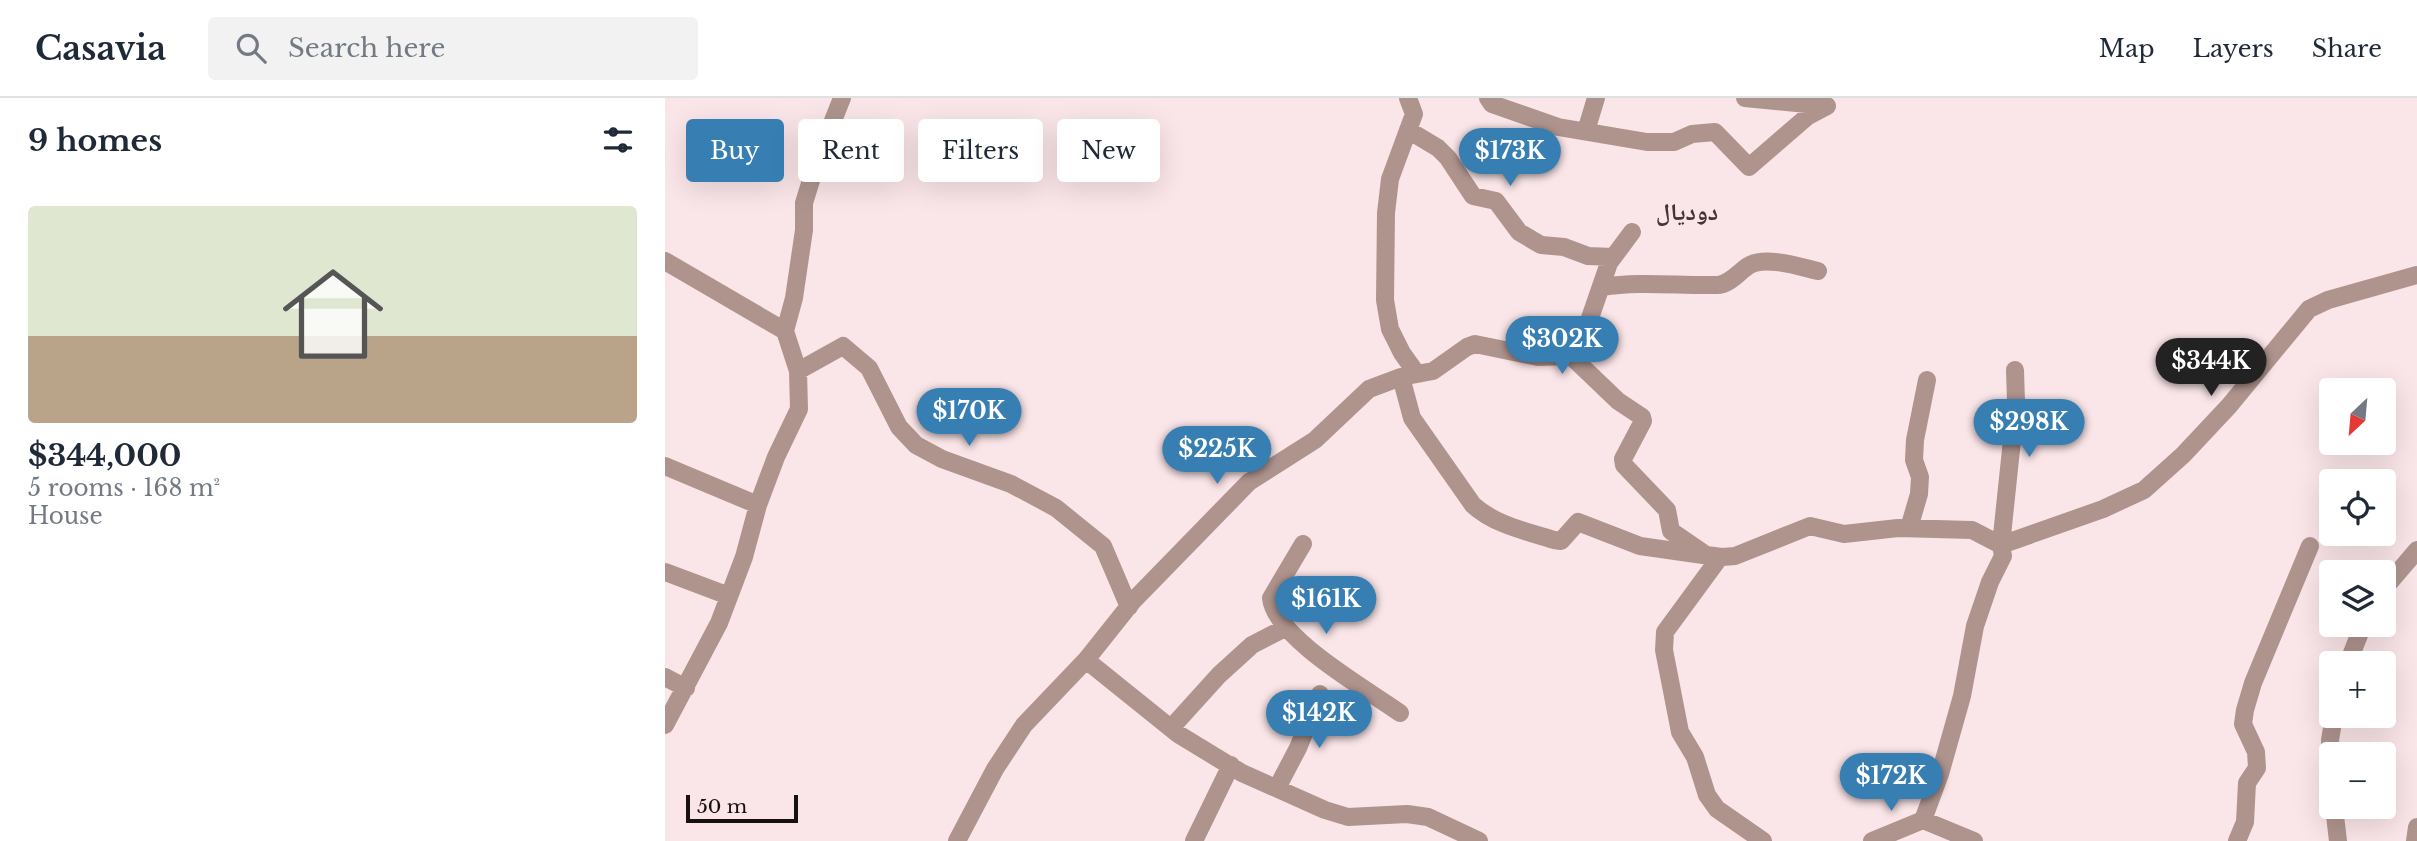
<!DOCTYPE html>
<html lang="en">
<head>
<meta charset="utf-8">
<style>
	:root { --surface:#fff; --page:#f2f2f3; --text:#1f2937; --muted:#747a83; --line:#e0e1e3; --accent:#377eb3 }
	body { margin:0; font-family:"Libre Baskerville","Noto Naskh Arabic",serif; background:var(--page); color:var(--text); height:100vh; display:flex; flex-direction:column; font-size:26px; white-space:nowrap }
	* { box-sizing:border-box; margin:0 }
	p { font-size:23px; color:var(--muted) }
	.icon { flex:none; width:38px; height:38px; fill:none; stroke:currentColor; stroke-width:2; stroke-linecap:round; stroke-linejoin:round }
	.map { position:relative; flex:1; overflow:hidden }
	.drawer { display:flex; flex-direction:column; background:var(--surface); width:665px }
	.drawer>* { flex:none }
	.top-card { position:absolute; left:21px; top:21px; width:665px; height:63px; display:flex; gap:14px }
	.needle { width:46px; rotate:206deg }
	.tools { position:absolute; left:1654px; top:280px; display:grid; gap:14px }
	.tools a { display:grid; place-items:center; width:77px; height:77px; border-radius:7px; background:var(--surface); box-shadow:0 7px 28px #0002; font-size:35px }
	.scale { position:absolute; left:21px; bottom:18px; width:112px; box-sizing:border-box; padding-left:7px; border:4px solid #181112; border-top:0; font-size:19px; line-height:24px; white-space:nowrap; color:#181112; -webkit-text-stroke:5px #fae5e8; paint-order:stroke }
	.price { position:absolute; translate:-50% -60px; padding:0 16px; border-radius:24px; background:var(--accent); color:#fff; font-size:23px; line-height:46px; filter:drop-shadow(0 2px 4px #0008) }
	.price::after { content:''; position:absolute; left:50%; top:42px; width:21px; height:16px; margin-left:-10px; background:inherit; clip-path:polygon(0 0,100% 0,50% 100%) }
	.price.selected { background:#222; color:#fff }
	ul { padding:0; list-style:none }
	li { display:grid; align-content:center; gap:14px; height:371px; padding:0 28px }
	li span { display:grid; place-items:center; height:217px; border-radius:7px; color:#555 }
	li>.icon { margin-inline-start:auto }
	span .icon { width:126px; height:126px; fill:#fffc; stroke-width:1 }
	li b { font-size:30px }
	h2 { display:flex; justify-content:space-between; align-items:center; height:84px; padding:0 28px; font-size:30px }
	.tag { padding:0 24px; border-radius:7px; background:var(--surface); box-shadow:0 7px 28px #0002; font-size:24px; line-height:63px }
	.tag.selected { background:var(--accent); color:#fff }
	header { display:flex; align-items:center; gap:42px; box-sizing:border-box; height:98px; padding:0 35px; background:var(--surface); border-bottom:2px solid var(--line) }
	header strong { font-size:33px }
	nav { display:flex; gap:38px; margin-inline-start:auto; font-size:24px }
	.search { width:490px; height:63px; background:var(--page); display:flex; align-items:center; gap:18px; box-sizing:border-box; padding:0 24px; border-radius:7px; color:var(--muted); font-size:26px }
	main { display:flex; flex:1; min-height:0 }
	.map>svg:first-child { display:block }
</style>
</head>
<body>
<header>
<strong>Casavia</strong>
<div class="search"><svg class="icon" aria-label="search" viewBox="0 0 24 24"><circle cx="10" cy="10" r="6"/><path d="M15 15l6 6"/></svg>Search here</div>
<nav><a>Map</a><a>Layers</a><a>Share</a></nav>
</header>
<main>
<section class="drawer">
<h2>9 homes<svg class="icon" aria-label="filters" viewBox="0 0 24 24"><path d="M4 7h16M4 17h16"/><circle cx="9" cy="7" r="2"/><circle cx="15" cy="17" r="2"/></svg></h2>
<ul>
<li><span style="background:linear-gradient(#dfe7d0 60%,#b9a48a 0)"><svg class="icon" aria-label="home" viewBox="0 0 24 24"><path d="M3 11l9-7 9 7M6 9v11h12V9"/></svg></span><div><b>$344,000</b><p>5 rooms · 168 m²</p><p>House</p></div></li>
</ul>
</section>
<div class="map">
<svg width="1752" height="743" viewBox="0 0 1752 743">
	<rect width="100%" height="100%" fill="#fae5e8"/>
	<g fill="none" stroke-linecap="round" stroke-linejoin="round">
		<path stroke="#af948e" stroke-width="18" d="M 743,0 L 749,16 L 725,81 L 721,115 L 720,202 L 725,231 L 737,255 L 752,276
			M 823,0 L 827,6 L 893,29 L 982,44 L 1009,44 L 1027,36 L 1050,34 L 1084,69 L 1143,18 L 1162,8
			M 1080,0 L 1162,8
			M 743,32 L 773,50 L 783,60 L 808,98 L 831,103 L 854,134 L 876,147 L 899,149 L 923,158 L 948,159
			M 921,33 L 931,0
			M 0,163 L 120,233
			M 937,189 C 976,183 1013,188 1052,187 C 1064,187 1074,174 1083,168 C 1099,157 1136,169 1153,173
			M 906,258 L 953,303 L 977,319 L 978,323 L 958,361 L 959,367 L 1002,412 L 1006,433 L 1041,457 L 1057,459 L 1070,458 L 1145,428 L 1179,436 L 1233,430 L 1307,432 L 1336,447 L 1338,458 L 1325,484 L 1310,528 L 1297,598 L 1275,676 L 1258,722 L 1309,743
			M 1350,272 L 1351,304 L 1336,447 L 1438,411 L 1479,392 L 1518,357 L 1564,308 L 1644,211 L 1663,202 L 1752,177
			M 133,273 L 178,248 L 204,270 L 234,329 L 251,347 L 277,361 L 346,386 L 391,410 L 438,448 L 464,509
			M 736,279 L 747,320 L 808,407 C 830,427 861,433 889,442 L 896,443 L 913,424 L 975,448 L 1038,457
			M 0,368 L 93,407
			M 1244,430 L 1254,396 L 1255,379 L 1249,362 L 1250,342 L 1262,282
			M 638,446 L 606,500 C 610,540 703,592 735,615
			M 1055,459 L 1000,534 L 999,552 L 1015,634 L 1030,659 L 1042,697 L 1052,711 L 1098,743
			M 0,474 L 64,498
			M 1718,492 L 1752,452
			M 421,562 L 513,636 L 577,675 L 660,712 L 683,719 L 742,716 L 763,719 L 814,743
			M 1683,565 L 1698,527
			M 0,579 L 21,590
			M 0,627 L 54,525 L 79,459 L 93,407 L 111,359 L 134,311 L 133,273 L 120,233 L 129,200 L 139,132 L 139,105 L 152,63 L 177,0
			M 506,630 L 554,577 L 587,547 L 620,530
			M 1666,674 L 1665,642 L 1669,618
			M 612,690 L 633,650 L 655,596
			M 1669,709 L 1673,743
			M 292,743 L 330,671 L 359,627 L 421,562 L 468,503 L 584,384 L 650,342 L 704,291 L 736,279 L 768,273 L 802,249 L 810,246 L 873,259 L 906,258 L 915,249 L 944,165 L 967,134
			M 529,743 L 566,667
			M 1207,743 L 1258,722
			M 1572,743 L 1580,724 L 1582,685 L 1592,670 L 1591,654 L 1578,626 L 1580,612 L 1588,585 L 1645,448
			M 1750,743 L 1752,729"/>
	</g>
	<g text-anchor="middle" stroke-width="5" stroke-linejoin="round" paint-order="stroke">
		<g font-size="24" font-weight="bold" fill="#443437" stroke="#fae5e8">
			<text x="1022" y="122">دودیال</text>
		</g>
	</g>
</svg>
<div class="tools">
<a><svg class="needle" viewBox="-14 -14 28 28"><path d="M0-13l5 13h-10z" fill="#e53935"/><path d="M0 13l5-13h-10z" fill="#747a83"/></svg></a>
<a><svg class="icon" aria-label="locate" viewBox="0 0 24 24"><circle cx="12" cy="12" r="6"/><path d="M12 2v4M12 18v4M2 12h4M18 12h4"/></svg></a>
<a><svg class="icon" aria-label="layers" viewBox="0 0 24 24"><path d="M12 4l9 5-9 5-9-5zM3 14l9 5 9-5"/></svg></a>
<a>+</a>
<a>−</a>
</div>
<div class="scale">50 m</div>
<b class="price" style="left:845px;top:90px">$173K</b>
<b class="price" style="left:897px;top:278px">$302K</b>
<b class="price selected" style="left:1546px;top:300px">$344K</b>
<b class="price" style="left:304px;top:350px">$170K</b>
<b class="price" style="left:1364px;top:361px">$298K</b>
<b class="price" style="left:552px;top:388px">$225K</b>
<b class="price" style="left:661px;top:538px">$161K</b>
<b class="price" style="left:654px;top:652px">$142K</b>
<b class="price" style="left:1226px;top:715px">$172K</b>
<div class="top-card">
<a class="tag selected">Buy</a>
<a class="tag">Rent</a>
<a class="tag">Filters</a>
<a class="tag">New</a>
</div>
</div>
</main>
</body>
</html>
